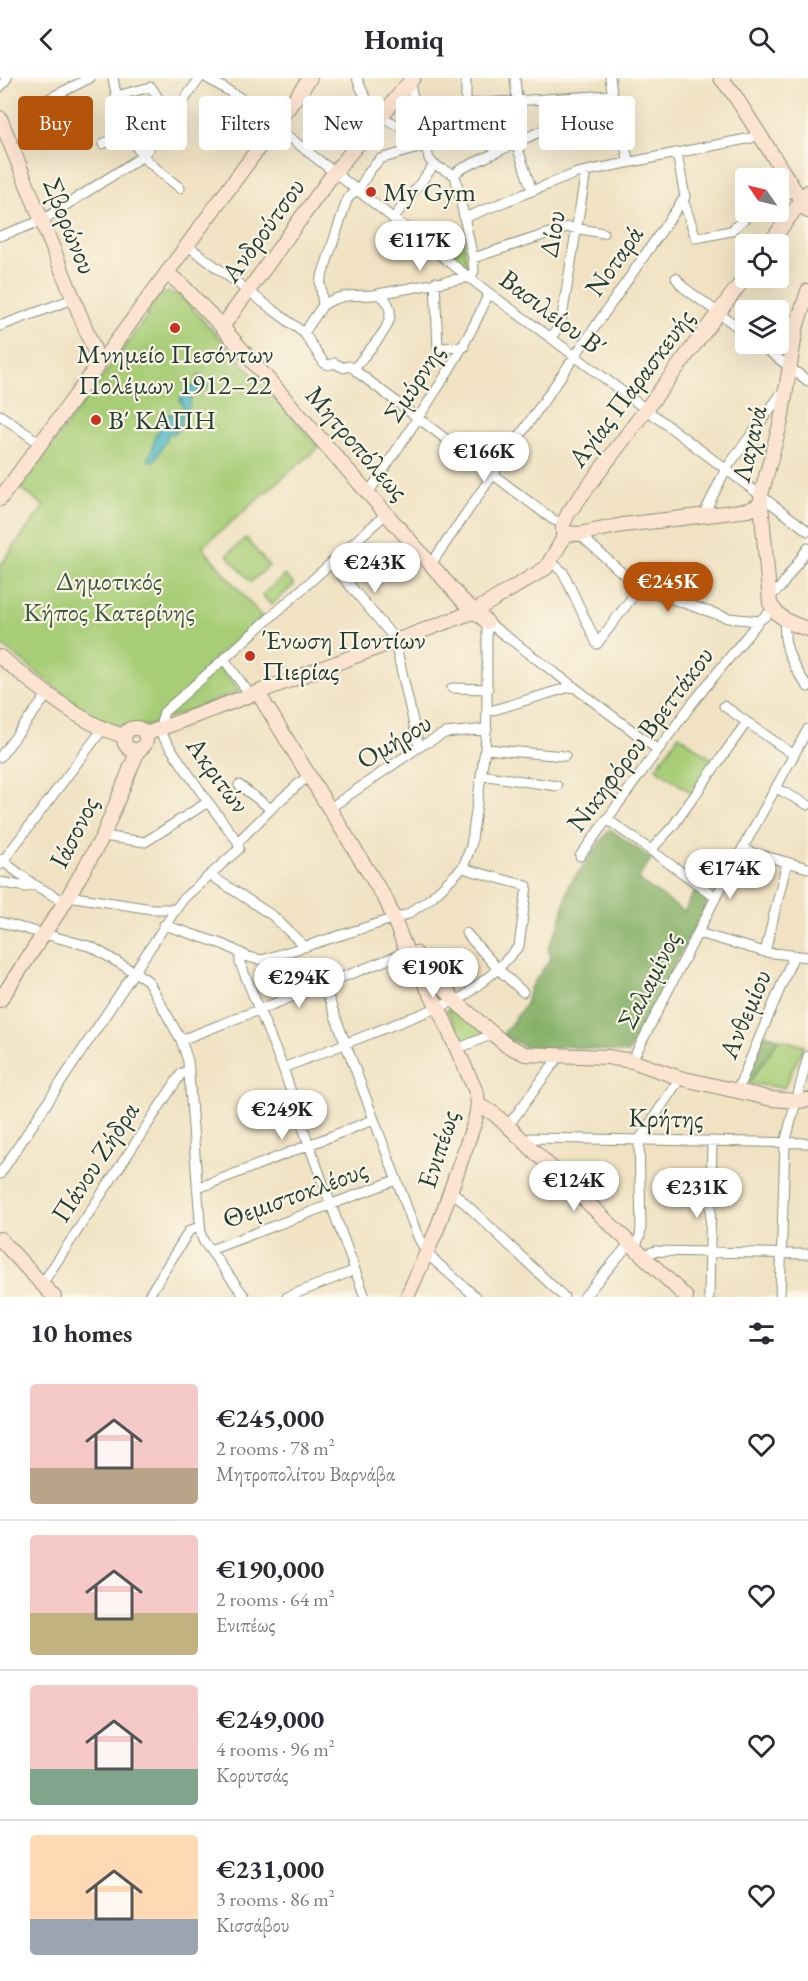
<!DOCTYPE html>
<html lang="en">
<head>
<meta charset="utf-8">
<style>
	:root { --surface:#fff; --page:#f2f2f3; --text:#2b2b33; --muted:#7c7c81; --line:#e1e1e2; --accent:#b45309 }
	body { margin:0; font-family:"EB Garamond",serif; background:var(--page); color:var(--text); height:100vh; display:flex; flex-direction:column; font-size:22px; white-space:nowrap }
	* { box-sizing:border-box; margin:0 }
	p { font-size:20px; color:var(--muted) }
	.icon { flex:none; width:33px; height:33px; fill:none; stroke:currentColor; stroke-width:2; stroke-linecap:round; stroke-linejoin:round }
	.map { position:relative; height:1219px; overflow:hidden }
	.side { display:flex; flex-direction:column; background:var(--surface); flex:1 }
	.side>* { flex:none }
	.hud { position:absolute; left:18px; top:18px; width:772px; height:54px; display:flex; gap:12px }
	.needle { width:39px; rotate:304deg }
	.tools { position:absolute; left:735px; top:90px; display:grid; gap:12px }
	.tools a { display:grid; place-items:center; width:54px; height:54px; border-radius:6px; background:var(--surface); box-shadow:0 6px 24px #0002; font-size:30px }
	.price { position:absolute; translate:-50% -51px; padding:0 14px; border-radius:21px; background:#fff; color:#222; font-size:20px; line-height:39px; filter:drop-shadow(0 2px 3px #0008) }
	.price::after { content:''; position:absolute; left:50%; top:36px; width:18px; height:14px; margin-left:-9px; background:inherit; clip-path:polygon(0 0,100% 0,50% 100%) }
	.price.on { background:var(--accent); color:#fff }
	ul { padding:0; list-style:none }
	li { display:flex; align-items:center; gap:18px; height:150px; padding:0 30px }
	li+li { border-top:2px solid var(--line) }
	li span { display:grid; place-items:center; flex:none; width:168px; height:120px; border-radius:6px; color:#555 }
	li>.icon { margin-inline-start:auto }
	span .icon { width:72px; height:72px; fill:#fffc; stroke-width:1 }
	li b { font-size:26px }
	h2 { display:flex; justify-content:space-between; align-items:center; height:72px; padding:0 30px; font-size:26px }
	.chip { padding:0 21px; border-radius:6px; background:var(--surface); box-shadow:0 6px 24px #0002; font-size:21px; line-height:54px }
	.chip.on { background:var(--accent); color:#fff }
	header { display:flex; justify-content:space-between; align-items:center; height:78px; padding:0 30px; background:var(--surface); font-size:27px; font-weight:700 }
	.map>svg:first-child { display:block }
</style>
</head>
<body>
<header><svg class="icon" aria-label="back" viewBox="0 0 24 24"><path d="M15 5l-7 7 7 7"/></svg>Homiq<svg class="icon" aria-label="search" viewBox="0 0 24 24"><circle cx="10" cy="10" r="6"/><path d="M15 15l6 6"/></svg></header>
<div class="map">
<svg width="808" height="1219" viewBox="0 0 808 1219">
	<rect width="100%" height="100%" fill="#fcf5e5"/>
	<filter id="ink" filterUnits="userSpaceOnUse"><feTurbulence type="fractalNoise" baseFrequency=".0167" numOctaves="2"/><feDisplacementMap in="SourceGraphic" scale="12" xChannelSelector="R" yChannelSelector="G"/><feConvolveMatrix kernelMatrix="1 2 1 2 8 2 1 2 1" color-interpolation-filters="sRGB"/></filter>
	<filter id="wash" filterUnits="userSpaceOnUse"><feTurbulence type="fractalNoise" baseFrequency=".008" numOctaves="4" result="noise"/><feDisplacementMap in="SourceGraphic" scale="24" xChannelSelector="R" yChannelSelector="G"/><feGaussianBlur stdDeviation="1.35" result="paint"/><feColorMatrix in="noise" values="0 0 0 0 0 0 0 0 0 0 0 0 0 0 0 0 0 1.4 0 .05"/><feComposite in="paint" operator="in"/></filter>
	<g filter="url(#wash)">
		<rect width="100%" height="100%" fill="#f0e2c2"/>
		<path fill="#a7cd77" stroke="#638556" stroke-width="1.5" d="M 463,159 L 468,192 L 428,163 Z
			M 169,214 L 180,217 L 319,369 L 202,469 L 262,539 L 214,581 L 240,613 L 145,649 L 104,647 L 0,566 L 0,485 L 2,485 L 44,428 L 20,410 L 148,237 L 146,235 L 157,219 Z
			M 246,460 L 269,488 L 251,504 L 227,477 Z
			M 285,497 L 294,507 L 271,527 L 262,517 Z
			M 679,657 L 716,684 L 693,716 L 656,690 Z
			M 457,928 L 488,956 L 463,966 L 447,932 Z
			M 764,956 L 804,968 L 784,1010 L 744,1005 Z"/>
		<path fill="#85b068" stroke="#52764e" stroke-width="1.5" d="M 610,751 L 651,781 L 638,801 L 684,834 L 695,813 L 708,823 L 628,975 L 565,968 L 533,972 L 502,958 L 526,926 L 530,910 L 551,880 L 548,870 L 560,845 L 569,807 Z
			M 764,956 L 779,961 L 749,1005 L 744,1005 Z"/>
		<path fill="#4ab6c6" stroke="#347a7d" stroke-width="1.5" d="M 199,297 L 204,299 L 209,308 L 191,320 L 187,335 L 181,343 L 181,347 L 175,355 L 168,355 L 167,361 L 155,382 L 150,383 L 148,380 L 152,373 L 156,356 L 160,352 L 160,341 C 166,335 171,335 179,339 L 184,331 L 180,321 L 187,311 L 196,306 Z"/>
	</g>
	<g filter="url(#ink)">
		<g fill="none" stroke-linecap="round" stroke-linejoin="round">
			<defs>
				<path id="street" d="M 113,0 C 117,24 127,60 144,79 C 154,90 168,100 180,110
					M 207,0 L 279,43
					M 357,0 C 366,28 389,53 421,50
					M 466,0 L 466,26 L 611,17
					M 515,0 L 517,23
					M 610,0 L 613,19 L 629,85
					M 409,3 L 429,81 L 434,87 L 455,97
					M 0,9 L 7,0
					M 116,18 L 151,9 L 171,40
					M 48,21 L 90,0
					M 275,48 L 489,215 L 551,260 L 808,453
					M 516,65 L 532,113
					M 103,66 L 129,52
					M 455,97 L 459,92 L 613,19
					M 455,97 L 473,180 L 474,193 L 470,199
					M 778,121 L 795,112
					M 683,122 L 696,160 L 731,153 L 752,134
					M 464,140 L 577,95 L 751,60 L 758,56
					M 393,141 L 434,87
					M 0,158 L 41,143 L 143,78 L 200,0
					M 188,168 L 304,255 L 324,285 L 329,287 L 334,285 L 344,290 L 348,288 L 355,291 L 357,294 L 552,441 L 563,446
					M 473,180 L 568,149 L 603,155
					M 676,200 L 683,209 L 746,255
					M 435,204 L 438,270 L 464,269
					M 378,216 L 470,199
					M 323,227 C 340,216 352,218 372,217 C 379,216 384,218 387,224 C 401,247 365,272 355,291
					M 0,248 L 73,221
					M 304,255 L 323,227 L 320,204 L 347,122 L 355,112 L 360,109 L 370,92 L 380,81 L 425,68
					M 551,260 L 561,245 L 586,93
					M 759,266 L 808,303
					M 0,337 L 41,366
					M 369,414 C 411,348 458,288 489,215
					M 703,438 L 726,391 L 784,312
					M 579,456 L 639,510 L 728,540 L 759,543 L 773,532
					M 551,484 L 563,494 L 597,566 L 639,510
					M 331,485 L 389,554 L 395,564 L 419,669
					M 431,486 L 685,119 L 677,75
					M 768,520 L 780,510 L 808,470
					M 785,543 C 782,568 793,589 808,609
					M 487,544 L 658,672
					M 452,610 L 488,611
					M 251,618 L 224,581 L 387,435
					M 724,628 L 794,677
					M 487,634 L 573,608
					M 485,671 L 565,678
					M 0,679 L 48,616
					M 481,697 L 557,708
					M 239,707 L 271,731
					M 776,710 L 808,727
					M 330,730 L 419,669 L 445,655 L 487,651
					M 607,741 L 716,819
					M 103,758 L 145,764 L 208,724
					M 238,764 L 277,725 L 309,697
					M 651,772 L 673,748 L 746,645
					M 743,772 L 808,790
					M 580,778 L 691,627 L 759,543
					M 0,781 L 33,806 L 65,824
					M 0,787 L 102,652
					M 210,797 L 273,838 L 305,869
					M 0,804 L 26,809 L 33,806
					M 68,818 L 152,831 L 176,831
					M 0,844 L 92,869 L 144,900 L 148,903 L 181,962 L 188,983 L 201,1157 L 204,1164 L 245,1219
					M 164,847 L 225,867 L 248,879 L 262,882 L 408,836 L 431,820 L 463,789 L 471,768 L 485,671 L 487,634 L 487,544
					M 466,855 L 498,891 L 523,914
					M 698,855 L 765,874 L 808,879
					M 765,874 L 787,784
					M 240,876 L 240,885 L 283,990 L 309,1067 L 365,1219
					M 324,908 L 418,1159 L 427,1176 L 476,1219
					M 181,962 L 407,874
					M 457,971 L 493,956
					M 632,983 L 716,819 L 808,651
					M 283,990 L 462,920 L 498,891 L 519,868 L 527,808 L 469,792 L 463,789
					M 737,1013 L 794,877
					M 508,1048 L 560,977
					M 524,1064 L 531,1060 L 808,1065
					M 0,1096 L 176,831 L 184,820 L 239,771 L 238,764 L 208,724 L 159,653 L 164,634 L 224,581
					M 197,1108 L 206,1107 L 373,1042
					M 451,1112 L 564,1219
					M 635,1169 L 640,1158 L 641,1149 L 639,1062 L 680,1000
					M 210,1172 L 396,1102
					M 643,1177 L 655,1173 L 808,1176
					M 42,1206 L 181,996 L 189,991
					M 148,1219 L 189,1153 L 200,1148
					M 287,1219 L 355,1192
					M 584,1219 L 630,1165
					M 709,1219 L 712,1063
					M 780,1219 L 785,1065 L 808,978"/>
				<path id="secondary" d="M 721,0 L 735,18 L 808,133
					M 0,40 L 95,274
					M 769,166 L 808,114
					M 167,195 L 184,209 L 222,249 L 463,523 L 487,544
					M 808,213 L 796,250 L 781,343 L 761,417 L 761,426 L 770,525 C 777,540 793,547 808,551
					M 222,249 L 333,96 L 413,0
					M 108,275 L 310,0
					M 0,421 L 98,287
					M 564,455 L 579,456 L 623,447 L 749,432 L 761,426
					M 0,579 C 35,606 82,648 125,658
					M 258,615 L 387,824 L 407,874 L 439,931 L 477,1016 L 478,1027 L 475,1043 L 437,1151 L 407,1219
					M124 661a11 11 0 1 1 22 0a11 11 0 1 1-22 0Z
					M 146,656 L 473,534 L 546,490 L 563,461 L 563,446 L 569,434 L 746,198
					M 415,875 L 456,924 L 506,967 L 525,976 L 607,979 L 632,983 L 680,1000 L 772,1021 L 796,1023 L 808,1022
					M 0,922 L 65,824 L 103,758 L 138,672
					M 478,1027 L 493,1035 L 508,1048 L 686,1219
					M 0,1161 L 54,1219"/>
			</defs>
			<use href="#street" stroke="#88907b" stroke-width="11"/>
			<use href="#secondary" stroke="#88907b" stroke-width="16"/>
			<use href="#street" stroke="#fff" stroke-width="9"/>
			<use href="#secondary" stroke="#fde4d1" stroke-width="14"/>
		</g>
	</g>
	<g fill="#c8321e" stroke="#fcf5e5" stroke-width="2">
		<circle cx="371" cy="114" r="6"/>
		<circle cx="175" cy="250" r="6"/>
		<circle cx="96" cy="342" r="6"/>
		<circle cx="250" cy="578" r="6"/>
	</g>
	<g text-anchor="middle" stroke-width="4.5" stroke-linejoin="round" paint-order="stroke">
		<g font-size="27" fill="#1f3d34" stroke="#fcf5e5" text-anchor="start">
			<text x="383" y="123">My Gym</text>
			<text x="175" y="285" text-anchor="middle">Μνημείο Πεσόντων<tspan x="175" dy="31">Πολέμων 1912–22</tspan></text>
			<text x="108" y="351">Β΄ ΚΑΠΗ</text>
			<text x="262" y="571">Ένωση Ποντίων<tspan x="262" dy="31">Πιερίας</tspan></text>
		</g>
		<g font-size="27" fill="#1f3d34" stroke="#fcf5e5">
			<text transform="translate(70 148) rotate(68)" y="9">Σβορώνου</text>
			<text transform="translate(263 152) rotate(-54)" y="9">Ανδρούτσου</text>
			<text transform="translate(552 156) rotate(-80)" y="9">Δίου</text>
			<text transform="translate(614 183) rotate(-55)" y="9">Νοταρά</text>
			<text transform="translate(553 235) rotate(37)" y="9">Βασιλείου Β΄</text>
			<text transform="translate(414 305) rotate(-57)" y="9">Σμύρνης</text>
			<text transform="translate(631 310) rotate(-53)" y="9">Αγίας Παρασκευής</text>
			<text transform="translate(357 365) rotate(49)" y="9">Μητροπόλεως</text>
			<text transform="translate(749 366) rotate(-77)" y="9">Λαχανά</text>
			<text transform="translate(640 661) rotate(-53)" y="9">Νικηφόρου Βρεττάκου</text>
			<text transform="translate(394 663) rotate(-31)" y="9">Ομήρου</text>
			<text transform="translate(218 697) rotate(54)" y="9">Ακριτών</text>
			<text transform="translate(74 754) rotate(-63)" y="9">Ιάσονος</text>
			<text transform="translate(649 902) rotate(-63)" y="9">Σαλαμίνος</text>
			<text transform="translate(745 936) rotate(-67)" y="9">Ανθεμίου</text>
			<text transform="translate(666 1040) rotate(1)" y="9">Κρήτης</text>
			<text transform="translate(438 1071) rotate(-72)" y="9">Ενιπέως</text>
			<text transform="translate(95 1084) rotate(-57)" y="9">Πάνου Ζήδρα</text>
			<text transform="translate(295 1116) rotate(-20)" y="9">Θεμιστοκλέους</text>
		</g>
		<g font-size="27" fill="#3a5a41" stroke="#fcf5e5">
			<text x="109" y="512">Δημοτικός<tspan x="109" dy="31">Κήπος Κατερίνης</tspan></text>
		</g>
	</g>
</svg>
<div class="tools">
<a><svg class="needle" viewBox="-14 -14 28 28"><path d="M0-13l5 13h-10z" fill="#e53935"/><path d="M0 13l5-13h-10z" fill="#7c7c81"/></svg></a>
<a><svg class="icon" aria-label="locate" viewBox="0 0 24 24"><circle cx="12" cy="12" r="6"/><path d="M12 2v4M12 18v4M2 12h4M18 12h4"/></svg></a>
<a><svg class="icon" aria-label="layers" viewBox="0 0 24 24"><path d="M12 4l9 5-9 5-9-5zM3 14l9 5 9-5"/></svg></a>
</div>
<b class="price" style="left:420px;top:194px">€117K</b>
<b class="price" style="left:484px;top:405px">€166K</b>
<b class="price" style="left:375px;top:516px">€243K</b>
<b class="price on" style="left:668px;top:535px">€245K</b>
<b class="price" style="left:730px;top:822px">€174K</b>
<b class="price" style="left:433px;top:921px">€190K</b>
<b class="price" style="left:299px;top:931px">€294K</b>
<b class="price" style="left:282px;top:1063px">€249K</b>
<b class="price" style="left:574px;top:1134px">€124K</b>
<b class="price" style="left:697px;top:1141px">€231K</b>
<div class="hud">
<a class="chip on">Buy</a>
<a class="chip">Rent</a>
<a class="chip">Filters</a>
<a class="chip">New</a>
<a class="chip">Apartment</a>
<a class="chip">House</a>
</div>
</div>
<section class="side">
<h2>10 homes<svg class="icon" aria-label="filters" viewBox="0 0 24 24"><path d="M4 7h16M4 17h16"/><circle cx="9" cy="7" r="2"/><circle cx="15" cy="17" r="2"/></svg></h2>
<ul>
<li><span style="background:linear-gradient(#f6c9c9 70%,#b9a48a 0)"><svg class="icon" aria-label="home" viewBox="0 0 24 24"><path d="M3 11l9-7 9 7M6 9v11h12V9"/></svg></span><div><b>€245,000</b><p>2 rooms · 78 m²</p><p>Μητροπολίτου Βαρνάβα</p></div><svg class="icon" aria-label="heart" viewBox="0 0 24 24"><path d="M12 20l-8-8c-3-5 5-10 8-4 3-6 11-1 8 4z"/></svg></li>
<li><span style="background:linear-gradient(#f6c9c9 65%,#c2b280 0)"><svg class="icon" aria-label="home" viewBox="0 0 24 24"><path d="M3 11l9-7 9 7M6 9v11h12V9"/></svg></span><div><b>€190,000</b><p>2 rooms · 64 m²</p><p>Ενιπέως</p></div><svg class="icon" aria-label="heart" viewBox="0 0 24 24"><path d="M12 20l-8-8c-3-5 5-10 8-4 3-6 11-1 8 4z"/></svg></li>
<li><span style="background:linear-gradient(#f6c9c9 70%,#7fa58c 0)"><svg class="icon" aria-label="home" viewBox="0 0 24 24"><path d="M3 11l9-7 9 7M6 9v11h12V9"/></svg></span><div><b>€249,000</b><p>4 rooms · 96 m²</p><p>Κορυτσάς</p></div><svg class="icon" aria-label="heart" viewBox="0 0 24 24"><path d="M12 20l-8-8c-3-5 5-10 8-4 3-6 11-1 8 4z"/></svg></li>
<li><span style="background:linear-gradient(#ffd9b3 70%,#9aa5b1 0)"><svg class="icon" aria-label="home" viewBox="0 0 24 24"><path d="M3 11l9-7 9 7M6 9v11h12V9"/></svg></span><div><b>€231,000</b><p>3 rooms · 86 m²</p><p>Κισσάβου</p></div><svg class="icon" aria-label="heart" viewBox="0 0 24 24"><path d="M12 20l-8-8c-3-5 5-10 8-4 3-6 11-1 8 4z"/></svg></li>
</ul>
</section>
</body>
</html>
